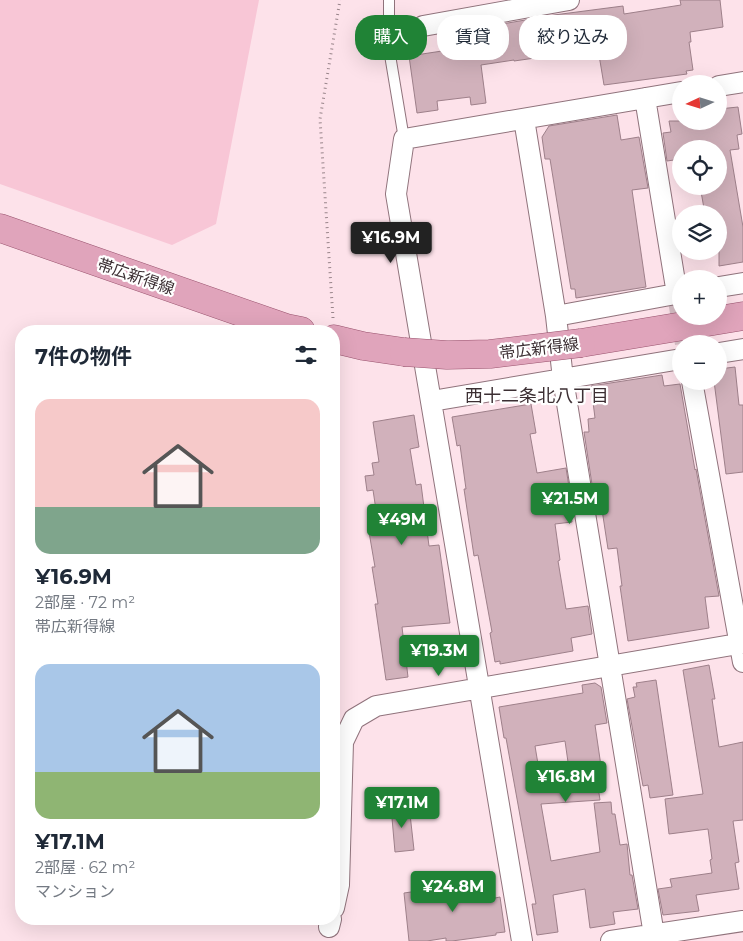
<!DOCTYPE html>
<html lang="ja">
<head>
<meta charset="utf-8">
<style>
	:root { --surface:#fff; --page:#f6f6f7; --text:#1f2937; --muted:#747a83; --accent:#208336 }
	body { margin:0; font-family:Montserrat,"Noto Sans JP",sans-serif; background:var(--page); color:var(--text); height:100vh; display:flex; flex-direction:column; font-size:19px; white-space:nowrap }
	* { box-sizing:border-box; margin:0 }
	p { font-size:16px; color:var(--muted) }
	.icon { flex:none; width:28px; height:28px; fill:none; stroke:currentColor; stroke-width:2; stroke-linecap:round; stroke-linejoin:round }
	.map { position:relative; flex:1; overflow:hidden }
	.sheet { position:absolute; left:15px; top:325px; width:325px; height:600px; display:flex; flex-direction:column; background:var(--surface); border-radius:20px; box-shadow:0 5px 20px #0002 }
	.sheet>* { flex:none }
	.top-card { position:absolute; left:355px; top:15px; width:312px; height:45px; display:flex; gap:10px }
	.needle { width:32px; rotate:266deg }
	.tools { position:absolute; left:672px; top:75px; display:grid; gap:10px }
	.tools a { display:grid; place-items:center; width:55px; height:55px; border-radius:50%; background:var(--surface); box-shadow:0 5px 20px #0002; font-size:25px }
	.price { position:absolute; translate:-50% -42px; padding:0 11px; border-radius:5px; background:var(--accent); color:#fff; font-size:16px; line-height:32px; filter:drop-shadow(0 1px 2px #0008) }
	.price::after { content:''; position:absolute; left:50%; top:30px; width:15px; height:11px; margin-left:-8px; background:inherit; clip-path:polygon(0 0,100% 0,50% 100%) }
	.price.selected { background:#222; color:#fff }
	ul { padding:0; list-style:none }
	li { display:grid; align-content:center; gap:10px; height:265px; padding:0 20px }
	li span { display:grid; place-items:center; height:155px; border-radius:15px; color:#555 }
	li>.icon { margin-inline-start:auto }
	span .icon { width:90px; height:90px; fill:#fffc; stroke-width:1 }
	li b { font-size:21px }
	h2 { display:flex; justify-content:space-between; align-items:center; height:60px; padding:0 20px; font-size:21px }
	.tag { padding:0 18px; border-radius:20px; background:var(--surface); box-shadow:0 5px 20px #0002; font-size:18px; line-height:45px }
	.tag.selected { background:var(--accent); color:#fff }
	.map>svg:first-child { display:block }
</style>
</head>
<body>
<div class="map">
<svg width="743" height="941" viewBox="0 0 743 941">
	<rect width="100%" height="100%" fill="#fde2ea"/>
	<path fill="#f8c6d6" d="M 0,0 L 259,0 L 216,224 L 172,245 L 0,184 Z"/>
	<path fill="#d1b1bb" stroke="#9e808a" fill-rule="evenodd" d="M 680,0 L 720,0 L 723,27 L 690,32 L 691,42 L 689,42 L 693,70 L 686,71 L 687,74 L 604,85 L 598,49 L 514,61 L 514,60 L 481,65 L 486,103 L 471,105 L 470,97 L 437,101 L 438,110 L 417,113 L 409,56 L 462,48 L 461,40 L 487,36 L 485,27 L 554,15 L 623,6 L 624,14 L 681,5 Z
		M 738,107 L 742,134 L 737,135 L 739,149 L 730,150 L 743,227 L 743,262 L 719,266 L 719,214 L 705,214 L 700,186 L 719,186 L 719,149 L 681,149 L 681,159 L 667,161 L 663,133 L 671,132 L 669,121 L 719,121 L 719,109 Z
		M 617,115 L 621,140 L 639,137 L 648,188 L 632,190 L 646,287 L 576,298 L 575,289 L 571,289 L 550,159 L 545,159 L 542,137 L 549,126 Z
		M 735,367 L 739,405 L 743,405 L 743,472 L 726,474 L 714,381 L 719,381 L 719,369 Z
		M 662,375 L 664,386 L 680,384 L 695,470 L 696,469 L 719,596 L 705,597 L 709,628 L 628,641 L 620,586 L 622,586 L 617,548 L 608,549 L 601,503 L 595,504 L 584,432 L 589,432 L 588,419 L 595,418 L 591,386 Z
		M 531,404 L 536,433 L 530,434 L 537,473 L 566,468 L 572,506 L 570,506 L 572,522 L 555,524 L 560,560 L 558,561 L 566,609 L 588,606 L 592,634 L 571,638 L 573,651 L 500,664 L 500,661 L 495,662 L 490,633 L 492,632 L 478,555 L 474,556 L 464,489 L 466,489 L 460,445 L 457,446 L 452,417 Z
		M 414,415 L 419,447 L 410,449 L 416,485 L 421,484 L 429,546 L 439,545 L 450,623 L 402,627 L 408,677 L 386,680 L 375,604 L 378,604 L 372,567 L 375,567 L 369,532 L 379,530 L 373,490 L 367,491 L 365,476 L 374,475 L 372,463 L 379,462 L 373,422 Z
		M 709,665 L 715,699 L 712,699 L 719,747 L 743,742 L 743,820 L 733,821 L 739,862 L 735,863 L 739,889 L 696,895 L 699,911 L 663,915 L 658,889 L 672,887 L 670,879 L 712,873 L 710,860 L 712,859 L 708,829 L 669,834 L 665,799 L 703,794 L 683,670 Z
		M 656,680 L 673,795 L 650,798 L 648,785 L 643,786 L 627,699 L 635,697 L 633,687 L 637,687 L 636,683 Z
		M 595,683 L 601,687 L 607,723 L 595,725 L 601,766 L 595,767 L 600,800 L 541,804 L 551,861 L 600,852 L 594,803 L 611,802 L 612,814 L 615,814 L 620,845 L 627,844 L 630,875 L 632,875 L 638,909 L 613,912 L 615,924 L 590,928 L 585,889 L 553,895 L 558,932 L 537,935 L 532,904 L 536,904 L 506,738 L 504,738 L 499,707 L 583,693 L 582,685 ZM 565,741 L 571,783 L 542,788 L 535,746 Z
		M 409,805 L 414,850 L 395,852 L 391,807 Z
		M 488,881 L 490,899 L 500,897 L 505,932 L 496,933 L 496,935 L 452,941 L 446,941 L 446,938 L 427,941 L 409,941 L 404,893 Z"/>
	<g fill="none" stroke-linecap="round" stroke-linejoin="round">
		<path stroke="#d6bec5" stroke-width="20" stroke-dasharray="20 10" stroke-linecap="butt" d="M 677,294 L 685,344"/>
		<defs>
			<path id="lane" d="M 389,0 L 389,49 L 404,139"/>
			<path id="street" d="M 423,26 L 569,0
				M 719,86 L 743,82
				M 645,98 L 677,294
				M 524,119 L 556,316 L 563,379 L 655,941
				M 719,287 L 743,283
				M 556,316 L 681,293
				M 719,353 L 743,349
				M 692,381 L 743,662
				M 432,401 L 681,359
				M 334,908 L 339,885 L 343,742 L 354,719 L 376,706 L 743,643
				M 329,927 L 331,919
				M 522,941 L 396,194 L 404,139 L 681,92
				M 611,941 L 743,921"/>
			<path id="primary" d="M 0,228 L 286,328 L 301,331
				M 334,339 L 363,346 L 404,352
				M 581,343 L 743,316"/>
		</defs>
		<use href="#lane" stroke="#90737c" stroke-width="12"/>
		<use href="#street" stroke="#90737c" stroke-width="22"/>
		<use href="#primary" stroke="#99536e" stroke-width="29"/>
		<path stroke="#99858b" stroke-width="3" stroke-dasharray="1 4" stroke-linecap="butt" d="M 333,318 L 320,119 L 340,0"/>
		<use href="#lane" stroke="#fff" stroke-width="10"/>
		<use href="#street" stroke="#fff" stroke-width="20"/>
		<use href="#primary" stroke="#e0a4bb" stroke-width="28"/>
		<defs>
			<path id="primary-bridge" d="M 404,352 L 447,355 L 490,354 L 581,343"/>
		</defs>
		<use href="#primary-bridge" stroke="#99536e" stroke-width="29" stroke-linecap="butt"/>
		<use href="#primary-bridge" stroke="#e0a4bb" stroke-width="28"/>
	</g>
	<g text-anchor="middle" stroke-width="4.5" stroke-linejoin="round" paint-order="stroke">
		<g font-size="16" fill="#3c2f33" stroke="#fff">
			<text transform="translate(136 276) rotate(19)" y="6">帯広新得線</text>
			<text transform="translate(539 348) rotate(-7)" y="6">帯広新得線</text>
		</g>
		<g font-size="18" fill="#3c2f33" stroke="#fff">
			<text x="537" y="402">西十二条北八丁目</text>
		</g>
	</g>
</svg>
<div class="tools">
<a><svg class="needle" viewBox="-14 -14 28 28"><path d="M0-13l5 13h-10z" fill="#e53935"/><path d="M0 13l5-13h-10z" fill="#747a83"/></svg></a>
<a><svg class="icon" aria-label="locate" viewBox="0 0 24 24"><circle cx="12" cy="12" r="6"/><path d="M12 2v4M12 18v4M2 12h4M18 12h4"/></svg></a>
<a><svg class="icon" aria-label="layers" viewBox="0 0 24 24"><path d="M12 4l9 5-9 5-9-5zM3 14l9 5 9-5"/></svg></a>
<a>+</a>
<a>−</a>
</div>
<b class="price selected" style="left:391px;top:264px">¥16.9M</b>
<b class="price" style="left:570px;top:525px">¥21.5M</b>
<b class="price" style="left:402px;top:546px">¥49M</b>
<b class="price" style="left:439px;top:677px">¥19.3M</b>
<b class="price" style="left:566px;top:803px">¥16.8M</b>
<b class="price" style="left:402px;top:829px">¥17.1M</b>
<b class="price" style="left:453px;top:913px">¥24.8M</b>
<div class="top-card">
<a class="tag selected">購入</a>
<a class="tag">賃貸</a>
<a class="tag">絞り込み</a>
</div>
<section class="sheet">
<h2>7件の物件<svg class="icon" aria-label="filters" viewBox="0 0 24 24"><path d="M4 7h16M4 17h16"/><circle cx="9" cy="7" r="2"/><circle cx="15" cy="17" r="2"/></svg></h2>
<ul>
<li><span style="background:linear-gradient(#f6c9c9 70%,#7fa58c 0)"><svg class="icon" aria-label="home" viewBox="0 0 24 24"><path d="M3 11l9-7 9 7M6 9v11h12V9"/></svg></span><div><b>¥16.9M</b><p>2部屋 · 72 m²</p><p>帯広新得線</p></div></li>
<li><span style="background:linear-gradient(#a9c7e8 70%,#8fb573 0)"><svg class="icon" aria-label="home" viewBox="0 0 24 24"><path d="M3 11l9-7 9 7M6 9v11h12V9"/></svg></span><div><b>¥17.1M</b><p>2部屋 · 62 m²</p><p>マンション</p></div></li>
</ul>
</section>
</div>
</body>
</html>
